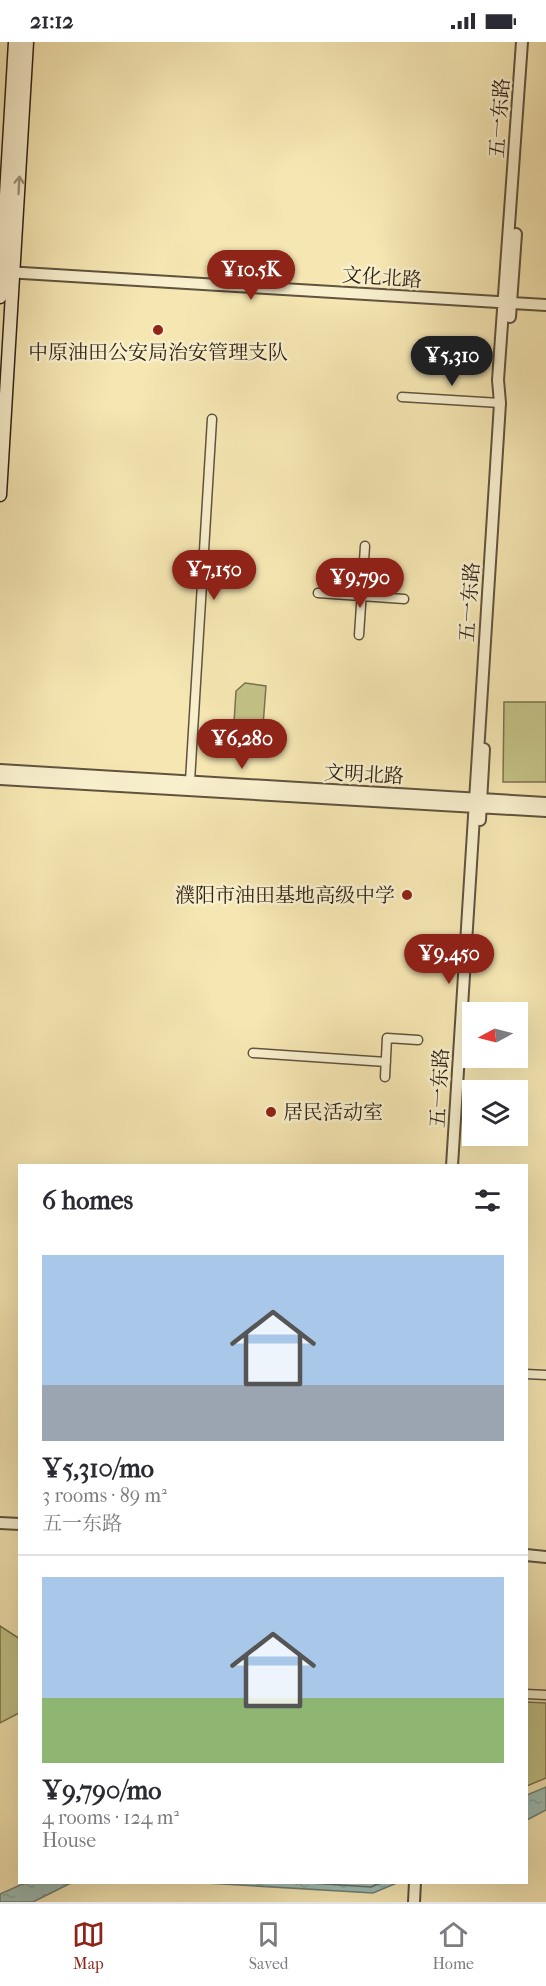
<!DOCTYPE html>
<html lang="en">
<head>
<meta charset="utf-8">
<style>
	:root { --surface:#fff; --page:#f2f2f3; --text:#2b2b33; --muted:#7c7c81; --line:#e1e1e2; --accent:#8f2418 }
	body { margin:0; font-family:"IM FELL French Canon","Noto Serif SC",serif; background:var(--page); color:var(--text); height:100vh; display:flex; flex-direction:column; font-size:22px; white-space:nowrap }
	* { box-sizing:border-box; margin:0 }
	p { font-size:20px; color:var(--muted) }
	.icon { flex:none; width:33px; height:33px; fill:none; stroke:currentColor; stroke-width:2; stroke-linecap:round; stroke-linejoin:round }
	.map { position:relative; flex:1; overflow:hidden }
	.side { position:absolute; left:18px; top:1122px; width:510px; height:720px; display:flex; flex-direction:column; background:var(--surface); border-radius:0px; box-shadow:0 6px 24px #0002 }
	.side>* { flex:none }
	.needle { width:39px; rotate:263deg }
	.tools { position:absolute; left:462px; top:960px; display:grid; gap:12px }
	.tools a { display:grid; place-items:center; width:66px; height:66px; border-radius:0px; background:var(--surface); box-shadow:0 6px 24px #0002; font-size:30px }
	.price { position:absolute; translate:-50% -51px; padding:0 14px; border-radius:21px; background:var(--accent); color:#fff; font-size:20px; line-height:39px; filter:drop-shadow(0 2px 3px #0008) }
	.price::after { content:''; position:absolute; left:50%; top:36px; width:18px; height:14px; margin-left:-9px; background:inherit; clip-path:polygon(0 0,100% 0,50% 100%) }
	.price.current { background:#222; color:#fff }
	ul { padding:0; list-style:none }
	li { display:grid; align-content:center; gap:12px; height:318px; padding:0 24px }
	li+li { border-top:2px solid var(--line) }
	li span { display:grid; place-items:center; height:186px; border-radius:0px; color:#555 }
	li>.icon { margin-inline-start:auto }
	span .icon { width:108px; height:108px; fill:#fffc; stroke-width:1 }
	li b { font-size:26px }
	h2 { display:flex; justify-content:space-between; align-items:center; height:72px; padding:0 24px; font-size:26px }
	.status { display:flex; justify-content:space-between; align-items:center; height:42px; padding:0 30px; background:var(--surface); direction:ltr }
	.status svg { height:16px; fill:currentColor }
	.tabs { display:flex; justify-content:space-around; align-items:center; height:84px; border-top:2px solid var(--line); background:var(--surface); font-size:16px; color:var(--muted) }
	.tabs a { display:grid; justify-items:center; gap:3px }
	.tabs .current { color:var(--accent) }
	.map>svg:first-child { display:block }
</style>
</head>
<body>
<div class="status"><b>21:12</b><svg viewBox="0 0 49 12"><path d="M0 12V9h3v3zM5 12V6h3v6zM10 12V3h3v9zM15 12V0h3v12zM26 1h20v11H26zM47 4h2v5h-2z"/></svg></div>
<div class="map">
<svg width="546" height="1860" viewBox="0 0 546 1860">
	<defs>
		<pattern id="water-ripples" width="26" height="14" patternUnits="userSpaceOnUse" patternTransform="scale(1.5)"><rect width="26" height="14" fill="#9fbeb4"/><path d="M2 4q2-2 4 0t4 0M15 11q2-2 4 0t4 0" fill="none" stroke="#89a39a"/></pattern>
	</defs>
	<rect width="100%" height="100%" fill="#f5e6b2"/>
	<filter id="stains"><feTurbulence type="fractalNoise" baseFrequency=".00333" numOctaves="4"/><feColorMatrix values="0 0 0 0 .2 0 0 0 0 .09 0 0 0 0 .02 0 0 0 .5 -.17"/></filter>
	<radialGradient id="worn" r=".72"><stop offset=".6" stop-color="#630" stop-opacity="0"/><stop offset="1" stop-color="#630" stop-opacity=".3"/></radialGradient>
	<path fill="#c4c387" stroke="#7a724f" stroke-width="1.5" d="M 245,641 L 266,644 L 262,697 L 233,696 L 236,649 Z
		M 504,660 L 546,660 L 546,740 L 503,740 Z
		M 0,1584 L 20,1597 L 19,1671 L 0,1681 Z
		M 526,1660 L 546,1661 L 546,1736 L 527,1744 Z"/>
	<path fill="url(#water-ripples)" stroke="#728075" stroke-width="1.5" d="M 546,1745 L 546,1768 L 527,1778 L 527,1753 Z
		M 27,1840 L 71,1840 L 71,1841 L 33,1860 L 0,1860 L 0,1852 Z
		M 206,1841 L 397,1840 L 397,1841 L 373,1851 Z"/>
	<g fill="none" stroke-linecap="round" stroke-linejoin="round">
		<path stroke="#677066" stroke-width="1.5" d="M 294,1840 L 371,1845 L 383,1840"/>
		<defs>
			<path id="minor" d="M 402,355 L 500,361
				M 318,551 L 404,557
				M 359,593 L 365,504
				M 190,739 L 212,377
				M 253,1011 L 386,1020
				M 385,1035 L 387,996 L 418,998
				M 526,1332 L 546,1333
				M 526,1652 L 546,1653"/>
			<path id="tertiary" d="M 6,230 L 546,263
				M 510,275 L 516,192
				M 0,728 L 546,761
				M 0,737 L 546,769
				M 480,778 L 484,707
				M 452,1124 L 500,361 L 498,338 L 522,0
				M 0,1481 L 20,1482
				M 526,1513 L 546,1515
				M 414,1860 L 415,1840"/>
			<path id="secondary" d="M 0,255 L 15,0
				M 0,453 L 27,0"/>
		</defs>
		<use href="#minor" stroke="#60533e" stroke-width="11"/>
		<use href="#tertiary" stroke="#60533e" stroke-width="14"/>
		<use href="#secondary" stroke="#2f2217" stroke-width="15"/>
		<use href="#minor" stroke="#f8efcd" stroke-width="8"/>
		<use href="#tertiary" stroke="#f8efcd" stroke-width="10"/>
		<use href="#secondary" stroke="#f8efcd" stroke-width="12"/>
	</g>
	<defs><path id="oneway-shaft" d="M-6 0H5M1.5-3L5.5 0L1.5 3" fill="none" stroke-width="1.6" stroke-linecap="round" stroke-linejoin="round" transform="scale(1.5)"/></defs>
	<use stroke="#9e937b" href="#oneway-shaft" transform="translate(19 143) rotate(-87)"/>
	<g fill="#8f2418" stroke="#f8efcd" stroke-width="2">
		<circle cx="158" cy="288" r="6"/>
		<circle cx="407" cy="853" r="6"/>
		<circle cx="271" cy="1070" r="6"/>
	</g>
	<g text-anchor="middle" stroke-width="5" stroke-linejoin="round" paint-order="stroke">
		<g font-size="20" fill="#2f2217" stroke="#f8efcd">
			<text transform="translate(499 76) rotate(-86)" y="7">五一东路</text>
			<text transform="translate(382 235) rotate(4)" y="7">文化北路</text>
			<text transform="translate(469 560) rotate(-86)" y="7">五一东路</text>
			<text transform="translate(364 732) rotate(3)" y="7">文明北路</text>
			<text transform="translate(439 1046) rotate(-87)" y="7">五一东路</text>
		</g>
		<g font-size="20" fill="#2f2217" stroke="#f8efcd">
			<text x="158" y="317">中原油田公安局治安管理支队</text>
			<text x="395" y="860" text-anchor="end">濮阳市油田基地高级中学</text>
			<text x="283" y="1077" text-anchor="start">居民活动室</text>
		</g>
	</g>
	<rect width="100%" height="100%" filter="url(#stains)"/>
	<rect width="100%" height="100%" fill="url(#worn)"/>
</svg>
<div class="tools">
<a><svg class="needle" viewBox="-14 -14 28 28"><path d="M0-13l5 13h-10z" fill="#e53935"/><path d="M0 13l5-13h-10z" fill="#7c7c81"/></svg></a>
<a><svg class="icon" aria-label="layers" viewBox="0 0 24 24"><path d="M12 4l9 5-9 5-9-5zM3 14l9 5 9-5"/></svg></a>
</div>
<b class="price" style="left:251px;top:259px">¥10.5K</b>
<b class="price current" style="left:452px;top:345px">¥5,310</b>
<b class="price" style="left:214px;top:559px">¥7,150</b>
<b class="price" style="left:360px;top:567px">¥9,790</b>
<b class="price" style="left:242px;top:728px">¥6,280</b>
<b class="price" style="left:449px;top:943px">¥9,450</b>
<section class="side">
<h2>6 homes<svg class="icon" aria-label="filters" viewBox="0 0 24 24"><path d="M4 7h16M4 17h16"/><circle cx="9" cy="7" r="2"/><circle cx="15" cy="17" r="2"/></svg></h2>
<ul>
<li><span style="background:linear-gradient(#a9c7e8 70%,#9aa5b1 0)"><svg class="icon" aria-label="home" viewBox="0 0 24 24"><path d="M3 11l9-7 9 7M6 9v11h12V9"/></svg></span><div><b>¥5,310/mo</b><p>3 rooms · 89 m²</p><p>五一东路</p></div></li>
<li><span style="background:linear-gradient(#a9c7e8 65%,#8fb573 0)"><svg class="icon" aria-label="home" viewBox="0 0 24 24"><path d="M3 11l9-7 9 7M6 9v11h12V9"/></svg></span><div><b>¥9,790/mo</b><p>4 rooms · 124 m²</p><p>House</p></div></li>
</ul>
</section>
</div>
<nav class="tabs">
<a class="current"><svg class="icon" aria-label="map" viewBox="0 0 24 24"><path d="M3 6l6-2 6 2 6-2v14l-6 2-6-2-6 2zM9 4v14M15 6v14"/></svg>Map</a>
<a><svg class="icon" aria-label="saved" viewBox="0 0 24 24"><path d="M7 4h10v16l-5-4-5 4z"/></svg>Saved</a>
<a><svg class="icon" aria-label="home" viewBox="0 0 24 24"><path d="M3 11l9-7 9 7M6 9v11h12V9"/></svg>Home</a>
</nav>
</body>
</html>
